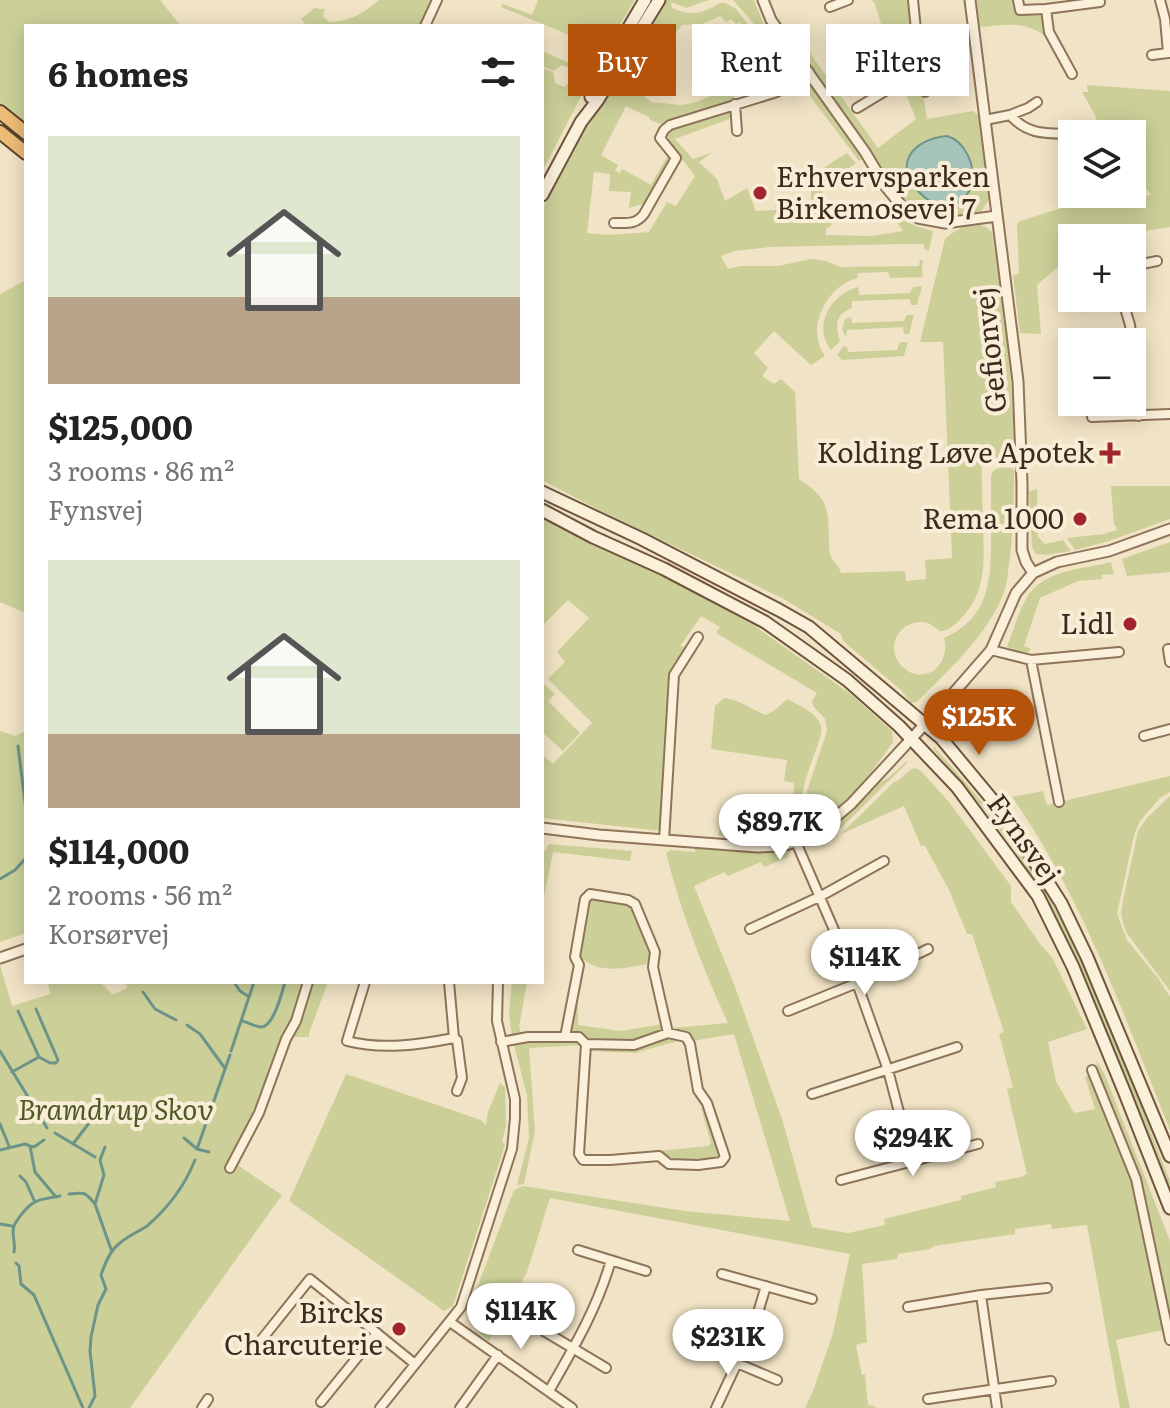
<!DOCTYPE html>
<html lang="en">
<head>
<meta charset="utf-8">
<style>
	:root { --surface:#fff; --page:#f6f6f6; --text:#222; --muted:#767676; --accent:#b45309 }
	body { margin:0; font-family:Literata,serif; background:var(--page); color:var(--text); height:100vh; display:flex; flex-direction:column; font-size:30px; white-space:nowrap }
	* { box-sizing:border-box; margin:0 }
	p { font-size:26px; color:var(--muted) }
	.icon { flex:none; width:44px; height:44px; fill:none; stroke:currentColor; stroke-width:2; stroke-linecap:round; stroke-linejoin:round }
	.map { position:relative; flex:1; overflow:hidden }
	.panel { position:absolute; left:24px; top:24px; width:520px; height:960px; display:flex; flex-direction:column; background:var(--surface); border-radius:0px; box-shadow:0 4px 20px #0003 }
	.panel>* { flex:none }
	.top-card { position:absolute; left:568px; top:24px; width:482px; height:72px; display:flex; gap:16px }
	.buttons { position:absolute; left:1058px; top:120px; display:grid; gap:16px }
	.buttons a { display:grid; place-items:center; width:88px; height:88px; border-radius:0px; background:var(--surface); box-shadow:0 4px 20px #0003; font-size:40px }
	.price { position:absolute; translate:-50% -68px; padding:0 18px; border-radius:28px; background:#fff; color:#222; font-size:26px; line-height:52px; filter:drop-shadow(0 2px 4px #0008) }
	.price::after { content:''; position:absolute; left:50%; top:48px; width:24px; height:18px; margin-left:-12px; background:inherit; clip-path:polygon(0 0,100% 0,50% 100%) }
	.price.current { background:var(--accent); color:#fff }
	ul { padding:0; list-style:none }
	li { display:grid; align-content:center; gap:16px; height:424px; padding:0 24px }
	li span { display:grid; place-items:center; height:248px; border-radius:0px; color:#555 }
	li>.icon { margin-inline-start:auto }
	span .icon { width:144px; height:144px; fill:#fffc; stroke-width:1 }
	li b { font-size:34px }
	h2 { display:flex; justify-content:space-between; align-items:center; height:96px; padding:0 24px; font-size:34px }
	.tag { padding:0 28px; border-radius:0px; background:var(--surface); box-shadow:0 4px 20px #0003; font-size:28px; line-height:72px }
	.tag.current { background:var(--accent); color:#fff }
	.map>svg:first-child { display:block }
</style>
</head>
<body>
<div class="map">
<svg width="1170" height="1408" viewBox="0 0 1170 1408">
	<rect width="100%" height="100%" fill="#f1e3c5"/>
	<path fill="#ccd098" d="M 0,0 L 160,0 L 181,26 L 26,26 L 26,124 L 0,103 Z
		M 379,0 L 434,0 L 421,26 L 307,26 L 301,19 L 316,7 L 318,9 L 325,9 L 323,16 L 329,22 C 349,22 364,13 379,0 Z
		M 538,0 L 635,0 L 610,40 L 542,172 L 542,68 L 553,72 L 555,83 L 564,87 L 574,79 L 573,69 L 562,65 L 554,71 L 542,66 L 542,51 L 586,70 L 596,46 L 501,7 L 503,4 L 532,15 Z
		M 665,0 L 709,0 L 686,8 L 671,2 L 672,8 C 692,17 701,14 720,3 L 725,3 L 736,9 L 790,78 C 773,91 755,96 736,83 L 753,74 L 758,79 L 774,67 L 740,22 L 736,24 L 731,19 L 726,22 L 720,16 L 702,24 L 682,25 L 669,41 L 665,40 L 652,60 L 650,59 L 634,86 L 639,89 L 638,92 L 653,103 C 662,102 671,105 680,105 C 697,104 712,96 725,87 L 733,91 L 735,101 L 663,125 L 650,120 L 649,117 L 626,106 L 601,155 L 618,165 L 615,171 L 620,173 L 622,169 L 651,185 L 668,155 L 671,158 L 645,203 L 629,208 L 631,192 L 609,191 L 610,174 L 594,172 L 587,233 L 609,235 L 649,232 L 667,202 L 676,206 L 695,176 L 669,142 L 667,133 L 672,128 L 730,110 L 732,112 L 729,119 L 675,139 L 693,159 L 713,152 L 699,162 L 717,179 L 725,201 L 747,188 L 756,211 L 776,210 L 775,201 L 811,209 C 809,172 819,171 847,153 L 856,163 L 825,185 L 819,200 L 833,218 L 831,226 L 826,229 L 826,235 L 872,236 L 903,231 L 892,216 L 895,214 L 915,226 L 933,231 L 929,251 L 924,249 L 924,244 L 903,244 L 770,247 L 735,251 L 721,256 L 728,269 L 740,266 L 778,266 L 811,259 L 826,261 L 841,267 L 919,266 L 920,260 L 923,260 L 922,271 L 923,277 L 890,278 L 888,272 L 858,273 L 857,278 C 826,287 805,328 825,356 L 811,365 L 774,331 L 754,353 L 768,368 L 762,376 L 774,384 L 781,379 L 795,392 L 799,479 C 827,498 828,505 829,538 C 829,543 829,552 831,557 C 834,563 839,565 841,573 L 905,571 L 906,581 L 926,579 L 925,560 L 952,558 L 943,342 L 920,342 L 945,239 C 958,227 977,217 992,232 L 1009,347 L 1015,456 C 1007,462 993,460 990,450 L 981,451 C 982,474 982,496 983,519 C 983,545 987,574 975,599 C 971,608 952,633 940,631 C 939,630 931,625 930,624 C 916,618 899,627 895,641 C 889,662 913,683 933,671 C 944,663 947,651 944,638 C 989,618 991,581 991,538 C 991,517 991,497 991,476 C 994,466 1002,468 1012,468 L 1014,470 C 1014,500 1013,529 1010,558 C 1008,568 1008,579 1005,589 C 989,635 950,668 917,702 L 911,703 L 901,690 L 843,641 L 841,634 L 782,598 L 601,511 L 542,480 L 542,210 L 587,127 Z
		M 733,0 L 754,0 L 763,23 L 780,46 L 783,46 L 795,62 L 797,70 L 793,76 L 754,24 Z
		M 870,0 L 910,0 L 917,61 L 913,68 L 881,88 L 870,68 L 893,59 L 874,2 Z
		M 977,0 L 1016,0 L 1018,15 L 1040,14 L 1044,17 L 1047,37 C 1024,20 1008,25 981,27 L 979,25 Z
		M 789,24 L 878,148 L 916,119 L 902,84 L 911,81 L 919,88 L 920,94 L 923,94 L 927,119 L 973,111 L 980,117 L 990,198 L 981,212 C 959,217 936,221 915,210 C 891,197 881,167 867,146 C 841,105 809,69 785,28 Z
		M 806,82 L 813,84 L 864,158 L 859,161 L 800,83 Z
		M 1087,85 L 1170,91 L 1170,227 L 1099,238 L 1072,238 L 1072,255 L 1037,285 L 1041,334 L 1020,333 L 1013,276 L 1019,273 L 1017,224 L 1020,221 L 1062,208 L 1151,195 L 1144,186 L 1132,182 L 1132,134 L 1100,134 L 1096,117 L 1082,92 L 1088,92 Z
		M 26,280 L 26,613 L 0,602 L 0,294 Z
		M 922,286 L 917,305 L 911,305 L 910,299 L 852,301 L 852,308 C 835,314 835,326 840,341 L 831,350 C 812,326 831,294 858,287 L 859,295 L 910,293 L 913,287 Z
		M 907,315 L 914,315 L 909,334 L 904,334 L 903,327 L 847,330 L 846,337 L 842,329 L 845,319 L 851,317 L 852,323 L 904,321 Z
		M 900,342 L 908,342 L 904,356 L 842,360 L 837,355 L 844,346 L 847,347 L 848,352 L 897,350 Z
		M 1111,486 L 1170,486 L 1170,519 L 1109,541 L 1075,550 L 1067,538 L 1104,534 L 1117,530 L 1115,525 L 1114,525 Z
		M 1037,489 L 1038,537 L 1045,544 L 1063,540 L 1071,551 L 1047,555 L 1036,554 L 1032,547 L 1029,492 Z
		M 542,518 L 696,593 L 753,625 L 852,695 L 892,731 L 893,742 C 871,775 841,811 805,828 L 807,791 L 827,731 L 825,719 L 814,707 L 812,701 L 817,693 L 716,633 L 720,627 L 701,616 L 680,646 L 685,647 L 670,675 L 662,831 L 542,818 L 542,754 L 553,764 L 592,723 L 548,679 L 565,662 L 557,652 L 589,618 L 568,600 L 542,626 Z
		M 1170,542 L 1170,572 L 1127,576 L 1122,559 Z
		M 1111,562 L 1114,574 L 1102,575 L 1102,579 L 1078,581 L 1040,598 L 1024,646 L 1031,649 L 1028,653 L 1007,647 C 1013,631 1018,613 1026,599 C 1043,569 1081,570 1111,562 Z
		M 542,682 L 555,694 L 548,701 L 580,733 L 563,751 L 542,732 Z
		M 724,698 C 739,699 752,710 766,715 L 774,711 L 787,699 C 798,705 817,712 821,726 C 823,733 818,743 816,750 C 804,781 800,797 798,830 L 792,833 L 794,783 L 784,781 L 787,760 L 711,749 L 715,706 Z
		M 0,731 L 15,736 L 26,731 L 26,933 L 0,942 Z
		M 934,747 C 979,796 1023,849 1054,907 C 1102,994 1134,1089 1170,1181 L 1170,1192 L 1085,980 L 1059,924 L 1019,857 L 985,810 L 933,749 Z
		M 907,761 L 908,762 L 843,826 L 826,836 L 806,844 L 830,828 L 876,785 L 888,778 Z
		M 915,768 L 920,770 L 949,802 L 1011,886 L 1011,902 L 1040,944 L 1052,957 L 1087,1029 L 1048,1042 L 1056,1081 L 1074,1113 L 1095,1109 L 1085,1077 L 1092,1075 L 1133,1183 L 1146,1236 L 1163,1330 L 1116,1340 L 1130,1408 L 1120,1408 L 1087,1225 L 1052,1229 L 1051,1224 L 1015,1229 L 1015,1234 L 934,1246 L 930,1249 L 898,1254 L 897,1259 L 862,1264 L 867,1342 L 856,1345 L 862,1375 L 865,1374 L 868,1405 L 875,1406 L 876,1408 L 805,1408 L 813,1391 L 833,1333 L 850,1254 L 550,1198 L 527,1272 L 489,1341 C 469,1325 469,1321 474,1296 L 514,1190 L 523,1186 L 685,1211 L 790,1221 L 734,1034 L 692,1041 L 688,1034 L 676,1031 L 672,1028 L 728,1023 C 702,967 681,912 666,853 L 671,850 L 695,852 L 695,847 C 727,849 759,854 791,848 L 788,857 L 764,867 L 761,862 L 728,876 L 724,872 L 694,886 L 734,984 L 783,1122 L 812,1227 L 848,1233 L 885,1225 L 884,1219 L 961,1200 L 961,1196 L 996,1187 L 995,1182 L 1021,1177 L 1027,1174 L 1007,1089 L 1013,1087 L 999,1034 L 1004,1032 L 972,934 L 967,934 L 949,890 L 925,846 L 921,846 L 904,806 L 841,834 L 894,782 C 903,780 906,770 915,768 Z
		M 1170,776 L 1170,792 L 1160,798 L 1140,821 L 1134,835 L 1117,914 L 1127,940 L 1158,978 L 1170,997 L 1170,1130 C 1124,1016 1083,898 1012,797 L 1043,791 L 1047,805 Z
		M 1170,796 L 1170,991 L 1126,932 L 1121,915 L 1123,900 L 1138,831 L 1147,818 Z
		M 726,826 L 774,832 L 773,836 L 758,838 L 718,835 L 719,831 Z
		M 549,844 L 632,851 L 630,861 L 553,852 L 542,907 L 542,855 Z
		M 591,898 L 631,906 L 650,951 L 647,964 C 626,968 596,975 580,956 L 588,903 Z
		M 0,965 L 12,1006 L 50,994 L 48,982 L 100,982 L 112,994 L 115,994 L 127,988 L 126,982 L 168,982 L 172,984 L 176,982 L 303,982 L 292,1018 L 284,1036 L 255,1115 L 230,1160 L 282,1195 L 130,1408 L 0,1408 Z
		M 311,982 L 328,982 L 309,1033 L 309,1037 L 291,1037 Z
		M 512,982 L 527,982 L 519,1027 L 521,1034 L 512,1036 L 509,1014 Z
		M 578,1002 L 578,1025 L 621,1031 L 663,1024 L 663,1030 L 635,1040 L 586,1038 L 582,1033 L 569,1029 L 575,1004 Z
		M 664,1037 L 681,1040 L 635,1053 L 589,1051 L 593,1047 Z
		M 532,1040 L 577,1040 L 583,1045 L 529,1048 L 535,1131 L 524,1184 L 517,1185 L 529,1138 L 527,1095 L 514,1045 Z
		M 1096,1060 L 1104,1073 L 1170,1241 L 1170,1323 L 1140,1183 L 1099,1076 Z
		M 346,1074 L 481,1120 L 486,1125 L 488,1112 L 500,1083 L 505,1087 L 506,1126 L 502,1141 L 505,1145 L 453,1306 L 444,1311 L 289,1201 Z
		M 705,1107 L 721,1156 C 699,1163 677,1163 658,1151 L 708,1146 L 711,1143 L 701,1108 Z"/>
	<path fill="#a7c4bb" stroke="#6d9489" stroke-width="2" d="M 947,136 C 965,141 976,166 972,184 C 971,190 966,195 963,201 C 957,203 951,206 944,206 C 935,206 929,201 922,195 C 891,167 911,139 947,136 Z"/>
	<g fill="none" stroke-linecap="round" stroke-linejoin="round">
		<path stroke="#6d9489" stroke-width="3" d="M 18,746 L 26,810
			M 0,879 L 15,870 L 26,858
			M 234,982 L 240,991 L 248,996
			M 143,992 L 155,1009 L 176,1020
			M 18,1011 L 39,1057
			M 242,1021 C 247,1022 256,1027 261,1027 C 274,1027 282,992 285,982
			M 187,1025 L 200,1034 L 224,1067
			M 0,1051 L 47,1128
			M 231,1051 L 254,982
			M 12,1072 L 39,1057 L 50,1063 L 56,1063 L 58,1060 L 36,1009
			M 0,1124 L 9,1146
			M 55,1133 L 95,1157
			M 184,1138 L 197,1149 L 209,1152
			M 73,1144 L 89,1123
			M 30,1146 L 34,1147 L 44,1140
			M 105,1147 L 100,1160 L 104,1175 L 95,1204 L 112,1252
			M 197,1149 L 230,1055
			M 0,1150 L 25,1144 L 30,1146 L 35,1172 L 56,1197
			M 20,1176 L 26,1182 L 34,1200
			M 69,1194 C 85,1192 85,1192 95,1204
			M 0,1224 L 12,1226
			M 14,1252 C 16,1242 11,1235 14,1226 C 15,1223 19,1218 21,1215 C 34,1198 40,1200 60,1196
			M 16,1263 L 19,1266 L 21,1284 L 34,1295 L 83,1408
			M 89,1408 L 95,1396 L 90,1351 L 91,1337 L 98,1305 L 106,1289 L 101,1275 C 105,1263 110,1250 120,1243 C 128,1236 138,1232 147,1226 C 168,1208 185,1185 195,1160"/>
		<defs>
			<path id="minor" d="M 913,0 L 920,70 L 925,92
				M 1018,0 L 1020,10 L 1046,9 L 1100,2
				M 1160,0 L 1165,19 L 1168,53 L 1170,53
				M 830,7 L 848,0
				M 1046,9 L 1049,32 L 1072,74
				M 425,26 L 437,0
				M 1152,55 L 1168,53
				M 735,104 L 737,131
				M 857,108 L 920,70
				M 1010,115 L 1028,108 L 1037,102
				M 985,120 L 1010,115 C 1029,136 1046,133 1072,134
				M 614,223 C 626,223 636,225 644,214 L 676,158 L 660,138 L 664,130 L 670,125 L 777,92 L 809,72
				M 1132,266 L 1157,261
				M 1122,298 L 1130,325 L 1132,342
				M 1082,302 L 1088,298
				M 1132,343 L 1139,416
				M 1091,402 L 1092,417 L 1170,414
				M 1170,649 L 1168,649 L 1170,662
				M 991,650 L 1031,660 L 1119,652
				M 1031,660 L 1059,802
				M 1144,736 L 1170,729
				M 664,840 L 674,675 L 698,637
				M 796,842 L 857,983 L 888,1070 L 912,1162
				M 750,929 L 821,896 L 884,861
				M 365,982 L 347,1041 C 382,1050 418,1045 454,1038 L 449,982
				M 788,1011 L 857,983 L 928,949
				M 565,1037 L 579,965 L 575,957 L 585,899 L 590,894 L 628,900 L 635,904 L 655,952 L 653,967 L 668,1033
				M 454,1038 L 457,1040 L 462,1078 L 457,1091
				M 501,1042 L 528,1037 L 579,1037 L 586,1044 L 634,1045 L 668,1033 L 686,1037 L 690,1044 L 698,1090 L 707,1103 L 725,1157 L 721,1162 L 698,1165 L 669,1164 L 659,1156 L 610,1160 L 583,1160 L 579,1154 L 586,1044
				M 1092,1070 L 1136,1179 L 1170,1340
				M 812,1094 L 957,1047
				M 230,1168 L 259,1113 L 286,1039 L 296,1021 L 308,982
				M 841,1180 L 978,1144
				M 578,1250 L 646,1271
				M 722,1274 L 812,1299
				M 908,1307 L 981,1295
				M 450,1322 L 572,1408
				M 544,1331 L 606,1368
				M 692,1344 L 777,1380
				M 254,1349 L 310,1279 L 415,1364
				M 549,1391 C 573,1349 598,1307 611,1260
				M 928,1399 L 1051,1381
				M 321,1402 L 377,1333
				M 202,1408 L 208,1399
				M 380,1408 L 461,1307 L 512,1149 L 515,1118 L 515,1099 L 497,1021 L 498,982
				M 460,1408 L 498,1355
				M 716,1408 L 753,1329 L 766,1286
				M 997,1408 L 981,1295 L 1047,1288"/>
			<path id="tertiary" d="M 763,0 L 771,20 L 865,152 L 886,187 L 906,211 L 918,218 L 945,223 L 997,216
				M 970,0 L 1018,381 L 1022,484 L 1022,550 L 1026,562 L 1033,573
				M 542,828 L 599,835 L 757,847 L 782,846 L 796,842 L 820,830 L 851,804 L 950,697 L 991,650 L 1016,593 L 1033,573 L 1057,562 L 1109,551 L 1170,529
				M 0,958 L 26,949"/>
			<path id="secondary" d="M 591,97 L 625,34 L 645,0
				M 542,195 L 581,122 L 597,101 L 659,0
				M 542,492 L 642,539 L 779,610 L 809,627 L 941,738 L 1005,815 L 1061,903 L 1087,957 L 1170,1156
				M 542,510 L 593,537 L 664,569 L 765,622 L 847,680 L 899,726 L 957,787 L 1038,896 L 1073,967 L 1124,1091 L 1170,1208"/>
			<path id="trunk" d="M 0,112 L 26,133
				M 0,132 L 26,153"/>
		</defs>
		<use href="#minor" stroke="#8e745a" stroke-width="12"/>
		<use href="#tertiary" stroke="#8e745a" stroke-width="13"/>
		<use href="#secondary" stroke="#70553d" stroke-width="15"/>
		<use href="#trunk" stroke="#5c422e" stroke-width="16"/>
		<use href="#minor" stroke="#fbf0da" stroke-width="8"/>
		<use href="#tertiary" stroke="#fbf0da" stroke-width="9"/>
		<use href="#secondary" stroke="#fbf0da" stroke-width="11"/>
		<use href="#trunk" stroke="#eebc77" stroke-width="12"/>
	</g>
	<g fill="#a1252a" stroke="#f8edd6" stroke-width="3">
		<circle cx="760" cy="193" r="8"/>
		<path d="M1106 441h8v8h8v8h-8v8h-8v-8h-8v-8h8z"/>
		<circle cx="1080" cy="519" r="8"/>
		<circle cx="1130" cy="624" r="8"/>
		<circle cx="399" cy="1329" r="8"/>
	</g>
	<g text-anchor="middle" stroke-width="8" stroke-linejoin="round" paint-order="stroke">
		<g font-size="28" fill="#3d2c1e" stroke="#f8edd6" text-anchor="end">
			<text x="776" y="187" text-anchor="start">Erhvervsparken<tspan x="776" dy="32">Birkemosevej 7</tspan></text>
			<text x="1094" y="463">Kolding Løve Apotek</text>
			<text x="1064" y="529">Rema 1000</text>
			<text x="1114" y="634">Lidl</text>
			<text x="383" y="1323">Bircks<tspan x="383" dy="32">Charcuterie</tspan></text>
		</g>
		<g font-size="28" fill="#3d2c1e" stroke="#f8edd6">
			<text transform="translate(990 350) rotate(-96)" y="10">Gefionvej</text>
			<text transform="translate(1024 839) rotate(54)" y="10">Fynsvej</text>
		</g>
		<g font-size="28" font-style="italic" fill="#4f5b24" stroke="#f8edd6">
			<text x="116" y="1120">Bramdrup Skov</text>
		</g>
	</g>
</svg>
<div class="buttons">
<a><svg class="icon" aria-label="layers" viewBox="0 0 24 24"><path d="M12 4l9 5-9 5-9-5zM3 14l9 5 9-5"/></svg></a>
<a>+</a>
<a>−</a>
</div>
<b class="price current" style="left:979px;top:757px">$125K</b>
<b class="price" style="left:780px;top:862px">$89.7K</b>
<b class="price" style="left:865px;top:997px">$114K</b>
<b class="price" style="left:913px;top:1178px">$294K</b>
<b class="price" style="left:521px;top:1351px">$114K</b>
<b class="price" style="left:728px;top:1377px">$231K</b>
<div class="top-card">
<a class="tag current">Buy</a>
<a class="tag">Rent</a>
<a class="tag">Filters</a>
</div>
<section class="panel">
<h2>6 homes<svg class="icon" aria-label="filters" viewBox="0 0 24 24"><path d="M4 7h16M4 17h16"/><circle cx="9" cy="7" r="2"/><circle cx="15" cy="17" r="2"/></svg></h2>
<ul>
<li><span style="background:linear-gradient(#dfe7d0 65%,#b9a48a 0)"><svg class="icon" aria-label="home" viewBox="0 0 24 24"><path d="M3 11l9-7 9 7M6 9v11h12V9"/></svg></span><div><b>$125,000</b><p>3 rooms · 86 m²</p><p>Fynsvej</p></div></li>
<li><span style="background:linear-gradient(#dfe7d0 70%,#b9a48a 0)"><svg class="icon" aria-label="home" viewBox="0 0 24 24"><path d="M3 11l9-7 9 7M6 9v11h12V9"/></svg></span><div><b>$114,000</b><p>2 rooms · 56 m²</p><p>Korsørvej</p></div></li>
</ul>
</section>
</div>
</body>
</html>
